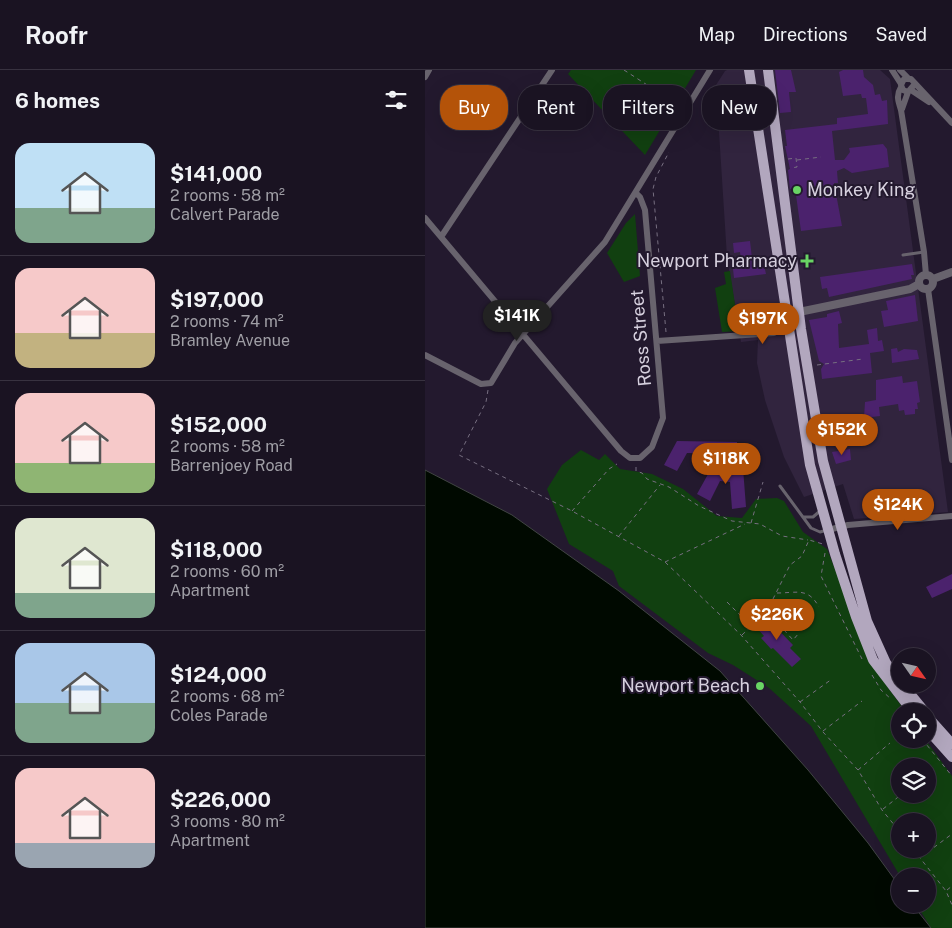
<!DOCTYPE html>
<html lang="en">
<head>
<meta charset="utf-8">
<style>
	:root { --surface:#1a1322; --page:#27202f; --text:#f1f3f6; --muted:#9f9ea5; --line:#383240; --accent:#b45309 }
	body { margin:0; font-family:"Public Sans",sans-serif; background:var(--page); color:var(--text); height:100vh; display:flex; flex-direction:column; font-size:19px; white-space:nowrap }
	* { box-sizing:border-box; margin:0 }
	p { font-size:16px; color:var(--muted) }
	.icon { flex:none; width:28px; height:28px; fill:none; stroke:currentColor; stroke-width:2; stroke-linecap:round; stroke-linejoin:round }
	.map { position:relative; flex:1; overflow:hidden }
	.details { display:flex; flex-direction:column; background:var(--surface); width:425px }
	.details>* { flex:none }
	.banner { position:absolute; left:15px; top:15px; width:436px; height:45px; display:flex; gap:10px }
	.needle { width:32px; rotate:124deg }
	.fabs { position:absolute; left:466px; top:578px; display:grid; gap:10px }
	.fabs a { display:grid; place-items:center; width:45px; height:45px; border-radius:50%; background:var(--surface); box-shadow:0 5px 20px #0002,0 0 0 1px var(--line); font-size:25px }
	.price { position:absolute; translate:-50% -42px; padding:0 11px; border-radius:18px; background:var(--accent); color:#fff; font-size:16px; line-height:32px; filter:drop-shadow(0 1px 2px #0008) }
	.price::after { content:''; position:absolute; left:50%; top:30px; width:15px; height:11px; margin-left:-8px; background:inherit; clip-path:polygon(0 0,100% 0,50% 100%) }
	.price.selected { background:#222; color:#fff }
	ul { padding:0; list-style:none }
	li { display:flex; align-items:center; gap:15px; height:125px; padding:0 15px }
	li+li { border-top:1px solid var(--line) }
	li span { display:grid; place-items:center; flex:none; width:140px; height:100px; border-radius:15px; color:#555 }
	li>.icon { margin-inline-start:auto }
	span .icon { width:60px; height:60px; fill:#fffc; stroke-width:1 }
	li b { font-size:21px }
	h2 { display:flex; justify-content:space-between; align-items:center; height:60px; padding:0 15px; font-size:21px }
	.pill { padding:0 18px; border-radius:20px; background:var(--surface); box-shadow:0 5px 20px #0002,0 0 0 1px var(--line); font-size:18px; line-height:45px }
	.pill.selected { background:var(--accent); color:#fff }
	header { display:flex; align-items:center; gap:30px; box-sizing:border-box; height:70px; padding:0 25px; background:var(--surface); border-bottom:1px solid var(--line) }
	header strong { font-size:24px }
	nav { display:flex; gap:28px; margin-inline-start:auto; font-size:18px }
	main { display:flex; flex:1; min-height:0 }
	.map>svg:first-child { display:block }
</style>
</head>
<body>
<header>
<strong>Roofr</strong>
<nav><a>Map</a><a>Directions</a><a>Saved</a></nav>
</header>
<main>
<section class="details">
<h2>6 homes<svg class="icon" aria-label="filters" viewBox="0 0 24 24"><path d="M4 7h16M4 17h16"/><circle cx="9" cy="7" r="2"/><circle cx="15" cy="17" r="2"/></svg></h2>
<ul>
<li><span style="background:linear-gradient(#bfe0f5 65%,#7fa58c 0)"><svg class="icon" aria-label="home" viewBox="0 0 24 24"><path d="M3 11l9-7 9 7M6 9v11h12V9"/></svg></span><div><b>$141,000</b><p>2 rooms · 58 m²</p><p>Calvert Parade</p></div></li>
<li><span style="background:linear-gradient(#f6c9c9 65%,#c2b280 0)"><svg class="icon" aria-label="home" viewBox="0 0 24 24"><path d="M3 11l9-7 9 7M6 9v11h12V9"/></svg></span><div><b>$197,000</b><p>2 rooms · 74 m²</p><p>Bramley Avenue</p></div></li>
<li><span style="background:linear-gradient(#f6c9c9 70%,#8fb573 0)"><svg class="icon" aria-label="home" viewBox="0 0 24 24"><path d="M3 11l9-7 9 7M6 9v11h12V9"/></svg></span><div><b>$152,000</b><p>2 rooms · 58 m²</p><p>Barrenjoey Road</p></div></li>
<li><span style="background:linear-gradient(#dfe7d0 75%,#7fa58c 0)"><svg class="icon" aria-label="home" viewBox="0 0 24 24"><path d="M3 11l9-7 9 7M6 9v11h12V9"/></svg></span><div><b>$118,000</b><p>2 rooms · 60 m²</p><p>Apartment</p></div></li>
<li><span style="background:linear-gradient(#a9c7e8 60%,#7fa58c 0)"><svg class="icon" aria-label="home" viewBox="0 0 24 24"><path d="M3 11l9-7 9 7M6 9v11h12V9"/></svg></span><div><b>$124,000</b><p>2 rooms · 68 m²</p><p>Coles Parade</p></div></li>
<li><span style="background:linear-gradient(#f6c9c9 75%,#9aa5b1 0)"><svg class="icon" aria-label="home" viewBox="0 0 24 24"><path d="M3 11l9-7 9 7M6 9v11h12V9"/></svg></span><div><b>$226,000</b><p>3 rooms · 80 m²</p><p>Apartment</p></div></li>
</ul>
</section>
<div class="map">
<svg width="527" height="858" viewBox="0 0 527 858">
	<rect width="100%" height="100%" fill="#23192e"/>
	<path fill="#31243e" d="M 302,0 L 455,0 L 465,9 L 523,442 L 429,449 L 418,414 L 379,427 L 359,387 L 340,330 L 332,293 L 333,270 L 316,272 L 302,187 L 291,15 L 300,1 Z"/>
	<path fill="#114010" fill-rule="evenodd" d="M 146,0 L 271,0 L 220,85 L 143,4 Z
		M 210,144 L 215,206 L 199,212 L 182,183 L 201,153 Z
		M 305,201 L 314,261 L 297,262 L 290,218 L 301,214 L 299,202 Z
		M 156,380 L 174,390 L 180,384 L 195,399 L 227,404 L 258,419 L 292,446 L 317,448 L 331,429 L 352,428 L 359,431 L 378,462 L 402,479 L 449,598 L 480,641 L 475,641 L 475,669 L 500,669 L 527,706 L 527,858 L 506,858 L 491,834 L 502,834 L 502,806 L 475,806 L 386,656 L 344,618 L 308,595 L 283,583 L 194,516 L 188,501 L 144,474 L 122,419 L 137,395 ZM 475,696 L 502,696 L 502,724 L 475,724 ZM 475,751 L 502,751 L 502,779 L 475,779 Z"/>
	<path fill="#000900" stroke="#404543" d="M 0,400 L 87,445 L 194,521 L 295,601 L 383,700 L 443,773 L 475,817 L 475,834 L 487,834 L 506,858 L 0,858 Z"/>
	<path fill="#4b226d" d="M 350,0 L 366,0 L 371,22 L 364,22 L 366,42 L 355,43 Z
		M 418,0 L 438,0 L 439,7 L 448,15 L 450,25 L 455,24 L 457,31 L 462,30 L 463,54 L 407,61 L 410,90 L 419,90 L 425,82 L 424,78 L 458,74 L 462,79 L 464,97 L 427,103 L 419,98 L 412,101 L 413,113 L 409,113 L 417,156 L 376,161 L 370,118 L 365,119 L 363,100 L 365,99 L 360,76 L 362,76 L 360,60 L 412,54 L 412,48 L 443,44 L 441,28 L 437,28 L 436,24 L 418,26 L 414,2 Z
		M 325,171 L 328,197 L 339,195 L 341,204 L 309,208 L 308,199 L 317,198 L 315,182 L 309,183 L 308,173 Z
		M 487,194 L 489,205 L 486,205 L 487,209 L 404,227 L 402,218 L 397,219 L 395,207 Z
		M 490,225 L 493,251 L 459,257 L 456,241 L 463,240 L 461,231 Z
		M 414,241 L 417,253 L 413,254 L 414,278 L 444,274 L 442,260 L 452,258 L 453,271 L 457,270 L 459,281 L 445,283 L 447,303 L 397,309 L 396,299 L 399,294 L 394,291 L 384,250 L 402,247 L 402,244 Z
		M 472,278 L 473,282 L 479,279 L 492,280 L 494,289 L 467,293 L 466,279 Z
		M 477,306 L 478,313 L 492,311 L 495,332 L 492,333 L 493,339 L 490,339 L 490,344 L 480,345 L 479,340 L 474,341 L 473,334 L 454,337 L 455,346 L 439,348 L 440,332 L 451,330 L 451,310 Z
		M 252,371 L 312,372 L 312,384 L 262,383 L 252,401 L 239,395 Z
		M 425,379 L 426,390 L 411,394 L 407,382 Z
		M 287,397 L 318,398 L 321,437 L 307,439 L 305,412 L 295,411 L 285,431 L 272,424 Z
		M 527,504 L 527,519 L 507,528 L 501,517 Z
		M 340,546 L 368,575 L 365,578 L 376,589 L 367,597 L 348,578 L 346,579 L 336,568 L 339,566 L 330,556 Z"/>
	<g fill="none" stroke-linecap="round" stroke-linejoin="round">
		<path stroke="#776f81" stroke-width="1" stroke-dasharray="4 4" stroke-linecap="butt" d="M 199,0 L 250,33
			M 363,89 L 371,88 L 372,97 L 366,98
			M 372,90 L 396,87
			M 241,262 L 228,119 L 231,107 L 244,82
			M 392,295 L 438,289
			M 63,320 L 61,332 L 34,385 L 147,441 L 240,492 L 316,565 L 375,632 L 398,662 L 433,700 L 457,740 L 475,762
			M 211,397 L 211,401 L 217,403 L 222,409 L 244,417 L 274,436 L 307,451 L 335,454 L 357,466 L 383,470
			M 147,441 L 184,399 L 192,394
			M 326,453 L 338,412
			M 194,466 L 235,415
			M 400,483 L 396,506 L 437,589
			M 240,492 L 320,454
			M 352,523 C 372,523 383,517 394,537
			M 302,532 L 326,556
			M 343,542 L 368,570 L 374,563
			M 317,565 L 342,541 L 365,495 L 377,486 L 384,470 L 398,474
			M 447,605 L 456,620 L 466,629
			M 375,632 L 407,609
			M 398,661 L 437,631
			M 497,669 L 527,706
			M 433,700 L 465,673
			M 458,739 L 477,724
			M 488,779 L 521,821 L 527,835
			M 496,787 L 527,764
			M 522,820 L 527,816"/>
		<path stroke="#68636d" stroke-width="3" d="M 478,185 L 499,182
			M 355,416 L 386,458 L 395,462 L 402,460
			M 379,447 L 388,447 L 395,441"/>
		<path stroke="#68636d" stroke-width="6" d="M 467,0 L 476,14
			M 475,0 L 484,9
			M 0,7 L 4,0
			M 489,15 L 483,22 L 478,20 L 476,15 L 479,9 L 486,9 L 527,53
			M 476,17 C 471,25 473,31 476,40 L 499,182 L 501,205
			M 486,20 L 504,32
			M 477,39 L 483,22
			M 0,148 L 196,381 L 205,388 L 215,388 L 227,377 L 238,348 L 220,140 L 215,127 L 211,123
			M 16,167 L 127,0
			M 503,219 L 527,390
			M 232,271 L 349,263 L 362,254
			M 0,285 L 56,314 L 66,313 L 90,273 L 180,172 L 285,0
			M 403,460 L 423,455 L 527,446"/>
		<path stroke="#68636d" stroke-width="8" d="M494 212a7 7 0 1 1 14 0a7 7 0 1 1-14 0Z
			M 508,209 L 527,202
			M 374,242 L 485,219 L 494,214"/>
		<path stroke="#b2a7be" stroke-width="10" d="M 324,0 L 385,395 L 410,484 L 431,547 L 448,590 L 487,641
			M 343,0 L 376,259 L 398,391 L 442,551 L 461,593 L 475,612
			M 477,614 L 499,641
			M 502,646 L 527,674
			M 502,659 L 527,687"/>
	</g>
	<g fill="#69d464" stroke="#23192e" stroke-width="2">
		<circle cx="372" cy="120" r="5"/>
		<path d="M379.5 183.5h5v5h5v5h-5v5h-5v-5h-5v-5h5z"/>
		<circle cx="335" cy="616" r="5"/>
	</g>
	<g text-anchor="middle" stroke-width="4" stroke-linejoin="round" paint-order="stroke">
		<g font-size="18" fill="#d6d0de" stroke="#23192e" text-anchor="end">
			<text x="382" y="126" text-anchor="start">Monkey King</text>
			<text x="372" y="197">Newport Pharmacy</text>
			<text x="325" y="622">Newport Beach</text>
		</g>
		<g font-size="18" fill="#d6d0de" stroke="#23192e">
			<text transform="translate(216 268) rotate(-95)" y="6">Ross Street</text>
		</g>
	</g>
</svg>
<div class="fabs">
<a><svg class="needle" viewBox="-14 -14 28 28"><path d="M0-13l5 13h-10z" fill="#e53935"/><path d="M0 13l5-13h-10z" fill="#9f9ea5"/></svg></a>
<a><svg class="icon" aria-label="locate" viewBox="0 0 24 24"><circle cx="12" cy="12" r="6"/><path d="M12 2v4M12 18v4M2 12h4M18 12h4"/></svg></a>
<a><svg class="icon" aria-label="layers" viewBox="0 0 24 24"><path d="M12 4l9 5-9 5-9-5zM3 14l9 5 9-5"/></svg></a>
<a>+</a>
<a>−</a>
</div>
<b class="price selected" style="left:92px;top:272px">$141K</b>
<b class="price" style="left:338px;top:275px">$197K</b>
<b class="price" style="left:417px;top:386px">$152K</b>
<b class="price" style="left:301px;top:415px">$118K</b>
<b class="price" style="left:473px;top:461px">$124K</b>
<b class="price" style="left:352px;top:571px">$226K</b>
<div class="banner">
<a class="pill selected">Buy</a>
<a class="pill">Rent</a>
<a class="pill">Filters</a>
<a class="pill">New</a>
</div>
</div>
</main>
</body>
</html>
